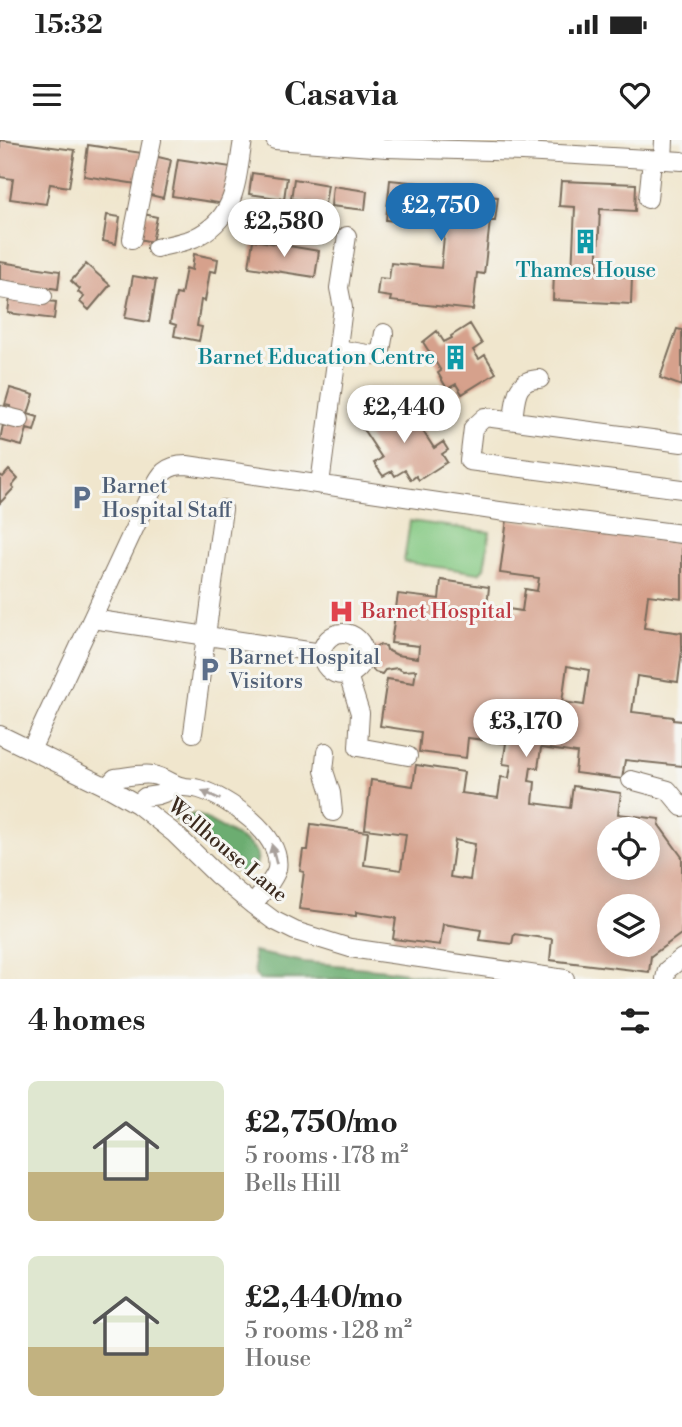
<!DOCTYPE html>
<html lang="en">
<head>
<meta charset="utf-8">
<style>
	:root { --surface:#fff; --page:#f6f6f6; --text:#222; --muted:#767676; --accent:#1f6fb2 }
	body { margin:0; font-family:"Libre Bodoni",serif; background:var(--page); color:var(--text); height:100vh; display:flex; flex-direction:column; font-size:26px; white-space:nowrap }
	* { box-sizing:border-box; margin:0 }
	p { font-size:23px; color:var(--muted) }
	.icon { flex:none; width:38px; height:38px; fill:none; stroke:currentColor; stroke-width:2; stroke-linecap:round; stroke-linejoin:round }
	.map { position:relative; height:839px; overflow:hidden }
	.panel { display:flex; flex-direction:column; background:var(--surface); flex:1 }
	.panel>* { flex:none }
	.fabs { position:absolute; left:597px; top:677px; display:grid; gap:14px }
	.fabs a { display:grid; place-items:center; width:63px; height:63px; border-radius:50%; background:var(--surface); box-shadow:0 4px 18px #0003; font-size:35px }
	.price { position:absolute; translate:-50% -60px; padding:0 16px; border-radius:24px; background:#fff; color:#222; font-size:23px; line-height:46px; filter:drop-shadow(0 2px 4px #0008) }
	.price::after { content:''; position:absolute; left:50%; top:42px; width:21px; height:16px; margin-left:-10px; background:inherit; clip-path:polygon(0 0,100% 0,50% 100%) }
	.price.selected { background:var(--accent); color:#fff }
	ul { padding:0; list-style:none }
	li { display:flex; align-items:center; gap:21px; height:175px; padding:0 28px }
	li span { display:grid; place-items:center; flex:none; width:196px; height:140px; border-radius:10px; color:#555 }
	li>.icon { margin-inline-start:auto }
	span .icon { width:84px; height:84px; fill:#fffc; stroke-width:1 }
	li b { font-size:30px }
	h2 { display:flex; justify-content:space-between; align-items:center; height:84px; padding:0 28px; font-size:30px }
	.status { display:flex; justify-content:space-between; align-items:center; height:49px; padding:0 35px; background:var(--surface); direction:ltr }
	.status svg { height:19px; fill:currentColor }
	header { display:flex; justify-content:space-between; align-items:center; height:91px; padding:0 28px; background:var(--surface); font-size:32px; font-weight:700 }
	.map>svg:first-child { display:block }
</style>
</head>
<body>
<div class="status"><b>15:32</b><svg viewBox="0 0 49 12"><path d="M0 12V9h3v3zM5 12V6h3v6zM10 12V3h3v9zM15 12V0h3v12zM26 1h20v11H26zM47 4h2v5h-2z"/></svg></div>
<header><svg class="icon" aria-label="menu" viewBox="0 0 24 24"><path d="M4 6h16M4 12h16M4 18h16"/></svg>Casavia<svg class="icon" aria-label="heart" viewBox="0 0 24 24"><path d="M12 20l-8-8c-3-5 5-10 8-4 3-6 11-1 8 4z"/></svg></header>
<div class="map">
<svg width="682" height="839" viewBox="0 0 682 839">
	<rect width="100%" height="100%" fill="#f6f6f2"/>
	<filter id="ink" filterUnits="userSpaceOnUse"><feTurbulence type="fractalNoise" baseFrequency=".0143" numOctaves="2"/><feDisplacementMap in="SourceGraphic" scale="14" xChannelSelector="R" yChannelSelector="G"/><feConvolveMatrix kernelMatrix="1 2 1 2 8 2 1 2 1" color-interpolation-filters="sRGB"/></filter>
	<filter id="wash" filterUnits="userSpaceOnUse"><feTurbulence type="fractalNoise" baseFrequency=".00686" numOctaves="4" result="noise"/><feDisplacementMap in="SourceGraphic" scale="28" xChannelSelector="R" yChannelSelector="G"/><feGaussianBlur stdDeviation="1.57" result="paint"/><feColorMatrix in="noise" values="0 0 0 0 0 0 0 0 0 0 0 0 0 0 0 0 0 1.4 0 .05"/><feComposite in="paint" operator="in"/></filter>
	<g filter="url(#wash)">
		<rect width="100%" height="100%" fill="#f0e6cd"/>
		<path fill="#85c983" stroke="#607a50" stroke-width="2" d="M 410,381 L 490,392 L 484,428 L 479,433 L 404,422 Z"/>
		<path fill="#6cad71" stroke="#546c48" stroke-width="2" d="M 197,674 C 209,681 253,702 257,713 C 259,718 256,724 255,729 L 244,733 L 232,730 L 173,677 Z
			M 253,812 L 304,822 L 387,830 L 443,839 L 259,839 L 255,834 Z"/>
		<g id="blocks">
			<path fill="#d6a18c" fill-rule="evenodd" d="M 0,0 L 75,10 L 69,47 L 50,44 L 46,64 L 10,59 L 13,39 L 0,37 Z
				M 88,5 L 142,13 L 137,44 L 84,36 Z
				M 154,16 L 171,20 L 163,58 L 146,54 Z
				M 178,19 L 231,27 L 225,64 L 172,56 Z
				M 252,33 L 287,38 L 284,59 L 249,54 Z
				M 294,39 L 328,45 L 325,64 L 291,59 Z
				M 390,40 L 486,50 L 485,56 L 498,57 L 495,81 L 490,81 L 484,134 L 477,133 L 473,170 L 390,161 L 391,157 L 377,155 L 379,138 L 389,139 L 391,123 L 441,128 L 445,86 L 386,80 Z
				M 561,41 L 636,44 L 635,71 L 600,69 L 597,135 L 632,137 L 631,164 L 553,160 L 554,132 L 572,133 L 575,67 L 559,66 Z
				M 333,46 L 367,51 L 365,70 L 331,66 Z
				M 144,74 L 157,77 L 152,102 L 139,99 Z
				M 107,75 L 120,77 L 116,104 L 103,101 Z
				M 253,100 L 319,111 L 315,137 L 249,127 Z
				M 194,114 L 218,119 L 216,132 L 210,131 L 205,161 L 201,160 L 197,186 L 202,187 L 199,201 L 174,196 L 176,185 L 170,183 L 176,154 L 181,155 L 186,128 L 192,130 Z
				M 0,122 L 60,131 L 58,149 L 0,140 Z
				M 86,124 L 110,145 L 89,170 L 80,162 L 84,157 L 78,152 L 80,149 L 71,141 Z
				M 133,136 L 156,140 L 149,182 L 125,178 Z
				M 10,157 L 56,162 L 54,179 L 8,173 Z
				M 470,184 L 482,204 L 473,210 L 479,219 L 485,215 L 496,233 L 462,254 L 456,244 L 447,249 L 438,233 L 441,231 L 423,202 L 437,191 L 444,202 L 452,198 L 451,196 Z
				M 677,189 L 682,190 L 682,246 L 660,238 Z
				M 10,248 L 34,255 L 28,274 L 38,277 L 34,291 L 27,289 L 22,306 L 0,300 L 3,285 L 8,287 L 9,283 L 10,266 L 5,265 Z
				M 404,262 L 434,308 L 443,302 L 448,310 L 442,314 L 447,322 L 419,340 L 416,336 L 411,340 L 405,330 L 395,336 L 392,331 L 383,336 L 374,323 L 382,318 L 363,289 Z
				M 9,330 L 18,339 L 12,346 L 14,348 L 0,363 L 0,335 L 3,337 Z
				M 507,379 L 682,403 L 682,459 L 648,455 L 644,488 L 682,493 L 682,510 L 678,542 L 637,536 L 632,572 L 673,577 L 673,580 L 682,581 L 682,626 L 625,620 L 622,639 L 575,633 L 577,613 L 541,608 L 538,628 L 531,627 L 529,641 L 535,642 L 533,663 L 570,668 L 573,646 L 621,653 L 618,674 L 660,679 L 659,685 L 682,717 L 682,785 L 681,794 L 651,816 L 649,832 L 550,820 L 552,799 L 514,794 L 512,804 L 479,800 L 481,790 L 443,784 L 440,805 L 393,799 L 396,778 L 356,772 L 356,776 L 299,769 L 304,732 L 300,731 L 303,710 L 308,710 L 311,684 L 368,692 L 364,725 L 401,730 L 406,694 L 365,689 L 371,640 L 413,646 L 416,625 L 464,632 L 461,653 L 498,658 L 501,637 L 509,638 L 511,625 L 503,624 L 506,603 L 468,598 L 466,618 L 419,612 L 421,592 L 380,586 L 387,539 L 414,543 L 416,530 L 403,531 L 397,528 L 385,530 L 382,534 L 375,532 L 369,525 L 370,511 L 378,505 L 386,506 L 387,510 L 397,515 L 418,518 L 419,506 L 391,503 L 398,454 L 439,459 L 441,440 L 489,447 L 487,466 L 522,471 L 525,449 L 537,451 L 539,438 L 500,433 ZM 567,526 L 589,530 L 584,565 L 562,562 ZM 609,690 L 648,690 L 648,728 L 609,728 ZM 455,700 L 475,704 L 470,740 L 450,737 ZM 609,766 L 648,766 L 648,805 L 609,805 Z"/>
		</g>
	</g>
	<g filter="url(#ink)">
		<use href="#blocks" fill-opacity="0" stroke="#7a6c5b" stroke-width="2"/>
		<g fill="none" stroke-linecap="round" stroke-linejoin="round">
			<defs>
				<path id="minor" d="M 275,0 L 387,8 L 523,12 L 682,21
					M 663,20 L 664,0
					M 648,59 L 652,20
					M 132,99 L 152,0
					M 156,108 C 168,105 182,103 194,98 C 237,78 236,41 243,0
					M 0,149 L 43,156
					M 338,209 L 380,216 L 384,193
					M 0,275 L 20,280
					M 513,280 C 516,260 514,239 540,239
					M 682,303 L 485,277 L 473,288 L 469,321 L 682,349
					M 320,344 L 343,168 L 339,148 L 347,96
					M 92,479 L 322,513
					M322 514a21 21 0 1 1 42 0a21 21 0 1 1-42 0Z
					M 348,535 L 360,573 L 358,607 L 408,616
					M 193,593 L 223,369
					M 0,595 L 107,647 L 137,664 L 175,694 L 217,735 L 253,765 L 273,780 L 295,791 L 350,808 L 565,839
					M 31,610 L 148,359 C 159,338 161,325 187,325 L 499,371 L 682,394
					M 326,612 L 324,631 L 331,653 L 333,672
					M 631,640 L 668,650 L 682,667
					M 107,647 L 115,638 C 125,637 143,633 152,635 C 161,636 170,642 177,645 C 184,648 192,647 199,649 C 227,657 283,695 277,729 C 275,739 259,756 253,765
					M 137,664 L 145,657 L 158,655 L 181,647
					M 665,839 L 667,830 L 682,818"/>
			</defs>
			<use href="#minor" stroke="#7a6c5b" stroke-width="20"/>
			<use href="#minor" stroke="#fff" stroke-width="18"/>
		</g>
		<defs><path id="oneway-solid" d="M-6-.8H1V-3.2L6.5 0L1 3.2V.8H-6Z" transform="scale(1.75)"/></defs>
		<g fill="#a79f9a">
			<use href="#oneway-solid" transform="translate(211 655) rotate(-154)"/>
			<use href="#oneway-solid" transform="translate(274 714) rotate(-104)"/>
		</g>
	</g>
	<defs>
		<symbol id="building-bare" viewBox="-9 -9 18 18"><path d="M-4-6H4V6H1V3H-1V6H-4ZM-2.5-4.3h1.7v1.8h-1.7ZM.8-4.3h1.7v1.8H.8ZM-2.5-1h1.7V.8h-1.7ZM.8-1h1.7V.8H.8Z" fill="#0f9aa8" stroke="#f6f6f2" stroke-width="2.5" paint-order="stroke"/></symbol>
		<symbol id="parking-bare" viewBox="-9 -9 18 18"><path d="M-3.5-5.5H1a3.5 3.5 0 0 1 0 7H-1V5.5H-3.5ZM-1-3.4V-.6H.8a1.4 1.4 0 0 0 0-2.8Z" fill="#5c6f8a" stroke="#f6f6f2" stroke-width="2.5" paint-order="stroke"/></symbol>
		<symbol id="hospital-bare" viewBox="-9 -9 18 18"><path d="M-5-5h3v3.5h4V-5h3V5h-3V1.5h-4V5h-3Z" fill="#e0444e" stroke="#f6f6f2" stroke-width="2.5" paint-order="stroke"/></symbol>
	</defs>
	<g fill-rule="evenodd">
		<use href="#building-bare" x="568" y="84" width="35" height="35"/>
		<use href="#building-bare" x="438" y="200" width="35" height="35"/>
		<use href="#parking-bare" x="64" y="340" width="35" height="35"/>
		<use href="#hospital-bare" x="324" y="454" width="35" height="35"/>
		<use href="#parking-bare" x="192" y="512" width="35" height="35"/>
	</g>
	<g text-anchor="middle" stroke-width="6" stroke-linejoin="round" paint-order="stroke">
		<g font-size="21" fill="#0d838f" stroke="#f6f6f2">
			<text x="586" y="137">Thames House</text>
			<text x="435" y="224" text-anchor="end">Barnet Education Centre</text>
		</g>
		<g font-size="21" fill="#4e5e75" stroke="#f6f6f2" text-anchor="start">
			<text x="102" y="353">Barnet<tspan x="102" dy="24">Hospital Staff</tspan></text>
			<text x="229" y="524">Barnet Hospital<tspan x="229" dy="24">Visitors</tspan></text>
		</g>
		<g font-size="21" fill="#be3a42" stroke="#f6f6f2" text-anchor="start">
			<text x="361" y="478">Barnet Hospital</text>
		</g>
		<g font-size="21" fill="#3b2a1e" stroke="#f6f6f2">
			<text transform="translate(228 710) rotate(40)" y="7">Wellhouse Lane</text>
		</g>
	</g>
</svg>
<div class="fabs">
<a><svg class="icon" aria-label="locate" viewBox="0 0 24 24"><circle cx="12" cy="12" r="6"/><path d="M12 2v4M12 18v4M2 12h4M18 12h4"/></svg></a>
<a><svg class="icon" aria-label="layers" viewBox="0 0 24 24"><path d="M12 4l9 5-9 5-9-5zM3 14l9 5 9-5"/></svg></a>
</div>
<b class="price selected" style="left:441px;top:103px">£2,750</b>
<b class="price" style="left:284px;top:119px">£2,580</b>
<b class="price" style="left:404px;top:305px">£2,440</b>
<b class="price" style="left:526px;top:619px">£3,170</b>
</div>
<section class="panel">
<h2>4 homes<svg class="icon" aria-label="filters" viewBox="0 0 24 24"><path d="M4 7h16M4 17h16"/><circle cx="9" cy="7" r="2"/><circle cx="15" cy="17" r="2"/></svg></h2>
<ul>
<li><span style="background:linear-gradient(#dfe7d0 65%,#c2b280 0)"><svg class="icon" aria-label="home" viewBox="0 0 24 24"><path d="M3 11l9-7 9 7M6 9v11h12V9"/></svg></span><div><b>£2,750/mo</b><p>5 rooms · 178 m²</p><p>Bells Hill</p></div></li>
<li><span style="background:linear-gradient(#dfe7d0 65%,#c2b280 0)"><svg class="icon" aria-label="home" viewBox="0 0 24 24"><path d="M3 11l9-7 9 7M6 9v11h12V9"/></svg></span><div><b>£2,440/mo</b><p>5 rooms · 128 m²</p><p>House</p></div></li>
</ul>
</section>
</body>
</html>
